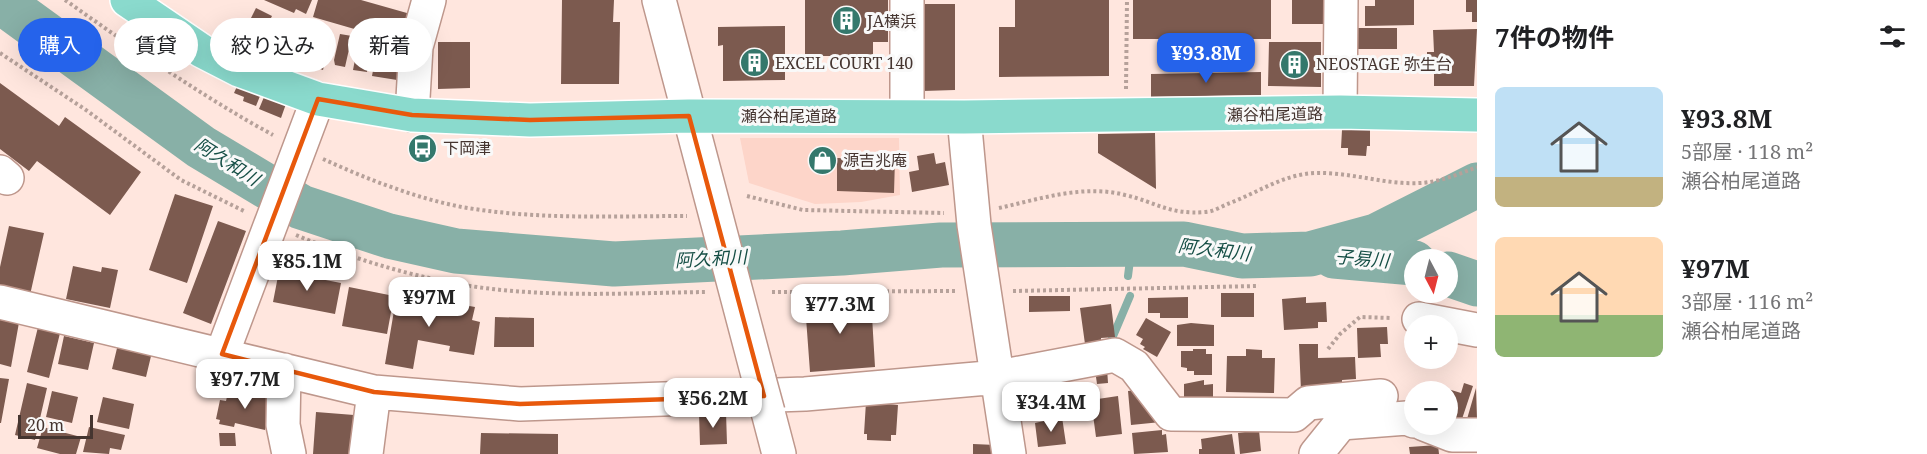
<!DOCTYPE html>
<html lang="ja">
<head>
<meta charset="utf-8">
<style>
	:root { --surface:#fff; --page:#f6f6f6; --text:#202124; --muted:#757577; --accent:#2563eb }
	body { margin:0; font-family:"Noto Serif","Noto Sans JP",serif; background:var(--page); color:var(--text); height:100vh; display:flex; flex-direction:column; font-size:22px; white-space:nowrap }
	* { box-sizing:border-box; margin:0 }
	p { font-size:20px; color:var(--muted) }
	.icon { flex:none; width:33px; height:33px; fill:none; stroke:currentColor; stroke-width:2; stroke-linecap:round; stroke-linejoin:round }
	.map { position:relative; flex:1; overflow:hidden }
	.panel { display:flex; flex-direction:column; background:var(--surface); width:450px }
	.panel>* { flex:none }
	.banner { position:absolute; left:18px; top:18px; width:570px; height:54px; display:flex; gap:12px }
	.needle { width:39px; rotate:173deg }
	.buttons { position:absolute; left:1404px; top:249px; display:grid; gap:12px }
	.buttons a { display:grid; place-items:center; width:54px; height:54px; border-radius:50%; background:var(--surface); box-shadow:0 6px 24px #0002; font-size:30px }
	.scale { position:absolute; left:18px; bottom:15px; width:75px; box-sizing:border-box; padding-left:6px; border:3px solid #453530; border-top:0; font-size:16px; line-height:21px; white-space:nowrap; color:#453530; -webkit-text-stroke:4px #f9f9f9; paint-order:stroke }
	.price { position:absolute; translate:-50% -51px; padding:0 14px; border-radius:12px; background:#fff; color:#222; font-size:20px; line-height:39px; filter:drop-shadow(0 2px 3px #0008) }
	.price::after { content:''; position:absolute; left:50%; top:36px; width:18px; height:14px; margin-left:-9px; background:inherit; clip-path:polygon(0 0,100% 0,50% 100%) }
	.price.active { background:var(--accent); color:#fff }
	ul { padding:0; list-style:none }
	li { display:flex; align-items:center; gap:18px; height:150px; padding:0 18px }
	li span { display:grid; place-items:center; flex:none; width:168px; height:120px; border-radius:9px; color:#555 }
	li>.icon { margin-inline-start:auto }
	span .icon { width:72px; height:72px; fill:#fffc; stroke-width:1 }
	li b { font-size:26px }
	h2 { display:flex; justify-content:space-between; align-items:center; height:72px; padding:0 18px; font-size:26px }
	.chip { padding:0 21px; border-radius:27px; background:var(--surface); box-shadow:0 6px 24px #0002; font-size:21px; line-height:54px }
	.chip.active { background:var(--accent); color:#fff }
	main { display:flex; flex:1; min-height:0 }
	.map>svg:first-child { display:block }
</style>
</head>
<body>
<main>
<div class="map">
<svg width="1477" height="454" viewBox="0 0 1477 454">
	<rect width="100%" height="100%" fill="#ffe6de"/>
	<path fill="#fdd5c9" d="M 740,138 L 899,138 L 900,195 L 861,202 L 815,204 L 749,183 Z"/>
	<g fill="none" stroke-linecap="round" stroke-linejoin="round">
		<path stroke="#88b0a7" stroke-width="8" d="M 1128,276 L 1132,244
			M 1111,341 L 1130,296"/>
		<path stroke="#88b0a7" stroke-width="45" d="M 0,1 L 201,147 L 301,207 L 389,236 L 456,251 L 614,264 L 842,253 L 941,245 L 1184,244 L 1242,256 L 1310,254 L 1376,236 L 1477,185
			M 1334,256 L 1414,263
			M 1448,274 L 1477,284"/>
	</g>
	<path fill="#7c5a4f" d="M 264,0 L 312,0 L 306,14 L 296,9 L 294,13 Z
		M 318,0 L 361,0 L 421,17 L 413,46 L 313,17 Z
		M 562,0 L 614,0 L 613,22 L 620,22 L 619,84 L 561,84 Z
		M 805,0 L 888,0 L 888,42 L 873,42 L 873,56 L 805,56 Z
		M 1015,0 L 1109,0 L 1109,76 L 999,77 L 999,27 L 1015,27 Z
		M 1133,0 L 1271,0 L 1271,39 L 1133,39 Z
		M 1292,0 L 1333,0 L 1333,24 L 1292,24 Z
		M 1375,0 L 1414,0 L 1414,25 L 1365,26 L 1365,6 L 1375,6 Z
		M 1466,0 L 1477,0 L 1477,22 L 1472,22 L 1472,12 L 1466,12 Z
		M 923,4 L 955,4 L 955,90 L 923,91 Z
		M 256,8 L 272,16 L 255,50 L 239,42 Z
		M 278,19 L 295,26 L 279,62 L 262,55 Z
		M 302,24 L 314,28 L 305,59 L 295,56 L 297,51 L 294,50 Z
		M 785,26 L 785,80 L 723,81 L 723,45 L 718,46 L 718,27 Z
		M 1358,28 L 1397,28 L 1397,49 L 1358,49 Z
		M 1477,29 L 1474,86 L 1434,86 L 1434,67 L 1427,68 L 1427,52 L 1434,52 L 1433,30 Z
		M 321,30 L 332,33 L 323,70 L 314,67 Z
		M 340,34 L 352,36 L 345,67 L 335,65 L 334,60 Z
		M 359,39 L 373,41 L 367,72 L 353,70 Z
		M 438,42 L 470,42 L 470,88 L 438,89 Z
		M 1269,42 L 1321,42 L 1321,87 L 1268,86 Z
		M 377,48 L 405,52 L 397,80 L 372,76 Z
		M 1261,72 L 1261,95 L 1151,97 L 1151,74 Z
		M 239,82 L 262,91 L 256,106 L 243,101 L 244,97 L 234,93 Z
		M 0,83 L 59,126 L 65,117 L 141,172 L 110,215 L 37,161 L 29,171 L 0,149 Z
		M 264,97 L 274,101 L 276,97 L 287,101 L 281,118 L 259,109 Z
		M 1342,130 L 1370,130 L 1370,146 L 1367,146 L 1366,156 L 1348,155 L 1348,148 L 1341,148 Z
		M 1155,133 L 1156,189 L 1098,153 L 1098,134 Z
		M 934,153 L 936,164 L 945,162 L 949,185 L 912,192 L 909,172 L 919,170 L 917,156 Z
		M 837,158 L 895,159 L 894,193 L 837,191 Z
		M 175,194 L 213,206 L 187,283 L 149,270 Z
		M 218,221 L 246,231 L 211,324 L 183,313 Z
		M 9,226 L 44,233 L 30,295 L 0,288 L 0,267 Z
		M 73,266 L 101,272 L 102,267 L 118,270 L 110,308 L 66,299 Z
		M 279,271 L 341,283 L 335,314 L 273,302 Z
		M 349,287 L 394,296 L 387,334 L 342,326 Z
		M 397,293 L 475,307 L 472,320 L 480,322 L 474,355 L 449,351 L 450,346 L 418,340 L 413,369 L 385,364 Z
		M 1221,293 L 1254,293 L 1254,317 L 1221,317 Z
		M 1029,296 L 1070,296 L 1070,311 L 1029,312 Z
		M 1188,297 L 1188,318 L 1160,318 L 1160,313 L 1148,313 L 1148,298 Z
		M 1306,297 L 1306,303 L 1326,302 L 1327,322 L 1318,322 L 1318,328 L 1284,330 L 1282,299 Z
		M 871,299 L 875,367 L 810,372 L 805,304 Z
		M 1111,304 L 1115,337 L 1101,338 L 1101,342 L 1085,344 L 1080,308 Z
		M 0,313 L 20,317 L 11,367 L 0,364 Z
		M 495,317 L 534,318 L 534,347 L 494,347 Z
		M 1146,318 L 1171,332 L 1157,357 L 1143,349 L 1145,347 L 1140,344 L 1143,339 L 1136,335 Z
		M 39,323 L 61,329 L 49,378 L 27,372 Z
		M 1191,323 L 1214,325 L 1214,346 L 1177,346 L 1177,325 Z
		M 1387,327 L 1388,344 L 1380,344 L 1381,357 L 1358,358 L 1357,328 Z
		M 64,336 L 94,343 L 88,370 L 58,364 Z
		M 118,344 L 152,352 L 146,377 L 112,369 Z
		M 1299,344 L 1318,344 L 1318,358 L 1355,357 L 1356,379 L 1342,380 L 1342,390 L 1301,391 Z
		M 1193,349 L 1206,349 L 1206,354 L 1212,354 L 1212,375 L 1194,375 L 1194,371 L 1187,371 L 1187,368 L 1181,367 L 1181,351 L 1193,351 Z
		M 1246,349 L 1262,350 L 1262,358 L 1275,358 L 1274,393 L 1226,392 L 1227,356 L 1246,356 Z
		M 1107,368 L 1108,383 L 1097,384 L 1095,370 Z
		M 0,378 L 9,379 L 1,423 L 0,423 Z
		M 1059,379 L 1060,388 L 1066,387 L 1069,406 L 1034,410 L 1032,394 L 1037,393 L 1036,382 Z
		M 1204,380 L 1204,385 L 1213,384 L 1213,404 L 1184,404 L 1184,384 Z
		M 27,383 L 47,388 L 35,440 L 15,435 Z
		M 1464,383 L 1473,386 L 1462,419 L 1448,414 L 1447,392 L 1448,389 L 1461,393 Z
		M 229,388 L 273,398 L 265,430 L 235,423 L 234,427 L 219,424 L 220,420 L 216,419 L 220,400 L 226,401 Z
		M 1476,388 L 1477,419 L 1467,419 Z
		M 1147,389 L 1161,422 L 1131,425 L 1128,391 Z
		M 52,391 L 78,397 L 72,423 L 46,417 Z
		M 1118,396 L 1122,434 L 1096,437 L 1091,400 Z
		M 103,397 L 134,404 L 129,429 L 97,422 Z
		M 866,402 L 898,405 L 896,435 L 891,435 L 891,441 L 867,440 L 867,434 L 864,434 Z
		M 316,412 L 354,415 L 352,454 L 313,454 Z
		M 726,412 L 727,444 L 700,445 L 699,413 Z
		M 1062,417 L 1066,444 L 1038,447 L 1035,423 Z
		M 43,427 L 81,437 L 76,454 L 60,454 L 37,448 Z
		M 89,427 L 125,435 L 121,450 L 110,448 L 109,454 L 83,452 Z
		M 1162,430 L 1162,435 L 1166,434 L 1168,452 L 1134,454 L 1132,433 Z
		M 1259,430 L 1261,451 L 1240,454 L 1238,433 Z
		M 219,433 L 235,433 L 236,446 L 220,446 Z
		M 481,433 L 558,434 L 558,454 L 480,454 Z
		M 1232,434 L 1235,454 L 1199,454 L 1199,449 L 1202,449 L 1201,439 Z
		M 973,444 L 996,445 L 996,454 L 973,454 Z
		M 1438,445 L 1439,454 L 1410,454 L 1409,447 Z"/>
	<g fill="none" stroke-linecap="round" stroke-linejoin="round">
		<defs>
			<path id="minor" d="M 659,0 L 759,379
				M 907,0 L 907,116
				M 1340,112 L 1341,0
				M 412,115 L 416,47 L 429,0
				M 964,117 L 974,225 L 1009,454
				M 0,172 L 7,178
				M 0,302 L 374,392 L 520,404 L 805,394 L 999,377 L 1115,355 L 1134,366 L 1171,414 L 1294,415 L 1308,403 L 1381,396
				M 1419,319 L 1477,330
				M 222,354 L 318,99
				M 284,370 L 283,425 L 289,454
				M 768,412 L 779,454
				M 1424,424 L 1452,435 L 1477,435
				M 366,454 L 374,392
				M 1316,454 L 1341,423 L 1407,418 L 1414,421"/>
			<path id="major" d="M 127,0 L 202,51 L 239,70 L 318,99 L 412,115 L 530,120 L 689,116 L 964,117 L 1340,112 L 1477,115"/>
		</defs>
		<use href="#minor" stroke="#be978c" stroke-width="36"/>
		<use href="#major" stroke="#fff" stroke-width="36"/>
		<path stroke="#b6a19a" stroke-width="4" stroke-dasharray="3 3" stroke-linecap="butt" d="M 65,0 C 133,48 200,95 273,135
			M 0,53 L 86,110 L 181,180 L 246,212
			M 1126,89 L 1127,0
			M 323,159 C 367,179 415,198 462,207 C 536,220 612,216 687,216
			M 747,196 L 803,210 L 944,213
			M 999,208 C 1040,199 1084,184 1125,195 C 1156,202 1169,215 1205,212 C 1213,212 1222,206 1230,203 C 1259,192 1284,174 1316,173 C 1351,172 1385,185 1420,183 C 1440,182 1459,174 1477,167
			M 296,235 C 353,259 410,276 470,286 C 548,298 628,293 706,292
			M 1013,291 L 1259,286
			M 772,292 L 957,291
			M 1328,349 L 1340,334 L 1360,317 L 1392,318"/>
		<use href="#minor" stroke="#fff" stroke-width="33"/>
		<use href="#major" stroke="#8adacd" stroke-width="33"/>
		<defs>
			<path id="minor-bridge" d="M 759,379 L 768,412"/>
		</defs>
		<use href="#minor-bridge" stroke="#be978c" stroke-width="36" stroke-linecap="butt"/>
		<use href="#minor-bridge" stroke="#fff" stroke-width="33"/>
	</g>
	<path fill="none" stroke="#e8590c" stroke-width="4.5" stroke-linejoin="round" d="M 318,99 L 412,115 L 530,120 L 689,116 L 764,396 L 520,404 L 374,392 L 222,354 Z"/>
	<defs>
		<symbol id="building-disc" viewBox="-11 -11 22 22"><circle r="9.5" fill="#34786c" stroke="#f9f9f9"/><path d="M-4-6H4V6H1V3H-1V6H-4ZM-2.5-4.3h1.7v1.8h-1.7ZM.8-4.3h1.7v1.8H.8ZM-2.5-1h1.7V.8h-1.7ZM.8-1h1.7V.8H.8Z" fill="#fff"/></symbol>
		<symbol id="bus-disc" viewBox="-11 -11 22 22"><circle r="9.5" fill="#34786c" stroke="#f9f9f9"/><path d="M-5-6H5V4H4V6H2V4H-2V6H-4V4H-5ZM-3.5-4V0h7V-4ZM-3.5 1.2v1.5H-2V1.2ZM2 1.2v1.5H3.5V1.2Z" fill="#fff"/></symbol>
		<symbol id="shop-disc" viewBox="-11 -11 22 22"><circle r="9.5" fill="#34786c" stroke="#f9f9f9"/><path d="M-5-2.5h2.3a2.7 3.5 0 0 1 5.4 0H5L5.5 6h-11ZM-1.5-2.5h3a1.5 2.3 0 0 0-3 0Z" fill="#fff"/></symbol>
	</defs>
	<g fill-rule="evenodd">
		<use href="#building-disc" x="830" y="4" width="33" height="33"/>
		<use href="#building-disc" x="738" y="46" width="33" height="33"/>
		<use href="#building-disc" x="1278" y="48" width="33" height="33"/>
		<use href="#bus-disc" x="406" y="132" width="33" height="33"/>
		<use href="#shop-disc" x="806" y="144" width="33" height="33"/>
	</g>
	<g text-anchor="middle" stroke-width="6" stroke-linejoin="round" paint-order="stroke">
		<g font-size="16" fill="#453530" stroke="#f9f9f9" text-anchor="start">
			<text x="867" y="27">JA横浜</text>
			<text x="775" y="69">EXCEL COURT 140</text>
			<text x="1316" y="70">NEOSTAGE 弥生台</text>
			<text x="443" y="154">下岡津</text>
			<text x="843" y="166">源吉兆庵</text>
		</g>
		<g font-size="16" fill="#453530" stroke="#f9f9f9">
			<text transform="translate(1275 114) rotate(-1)" y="6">瀬谷柏尾道路</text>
			<text x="789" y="122">瀬谷柏尾道路</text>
		</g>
		<g font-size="18" font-style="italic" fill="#154e45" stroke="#f9f9f9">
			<text transform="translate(227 162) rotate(32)" y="6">阿久和川</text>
			<text transform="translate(1214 250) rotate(7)" y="6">阿久和川</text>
			<text transform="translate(711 259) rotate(-3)" y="6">阿久和川</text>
			<text transform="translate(1362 259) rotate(5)" y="6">子易川</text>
		</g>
	</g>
</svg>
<div class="buttons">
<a><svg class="needle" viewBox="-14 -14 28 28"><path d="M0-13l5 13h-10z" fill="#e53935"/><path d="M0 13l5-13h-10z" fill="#757577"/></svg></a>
<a>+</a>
<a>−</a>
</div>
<div class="scale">20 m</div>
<b class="price active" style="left:1206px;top:84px">¥93.8M</b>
<b class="price" style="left:307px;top:292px">¥85.1M</b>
<b class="price" style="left:429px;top:328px">¥97M</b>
<b class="price" style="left:840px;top:335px">¥77.3M</b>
<b class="price" style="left:245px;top:410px">¥97.7M</b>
<b class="price" style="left:713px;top:429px">¥56.2M</b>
<b class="price" style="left:1051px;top:433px">¥34.4M</b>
<div class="banner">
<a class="chip active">購入</a>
<a class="chip">賃貸</a>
<a class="chip">絞り込み</a>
<a class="chip">新着</a>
</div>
</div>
<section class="panel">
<h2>7件の物件<svg class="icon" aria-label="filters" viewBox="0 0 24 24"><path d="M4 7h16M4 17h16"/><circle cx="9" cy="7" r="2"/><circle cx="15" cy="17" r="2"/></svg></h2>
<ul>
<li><span style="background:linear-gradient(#bfe0f5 75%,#c2b280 0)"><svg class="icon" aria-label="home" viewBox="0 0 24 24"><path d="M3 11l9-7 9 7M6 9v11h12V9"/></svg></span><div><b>¥93.8M</b><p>5部屋 · 118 m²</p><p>瀬谷柏尾道路</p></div></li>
<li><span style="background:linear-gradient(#ffd9b3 65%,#8fb573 0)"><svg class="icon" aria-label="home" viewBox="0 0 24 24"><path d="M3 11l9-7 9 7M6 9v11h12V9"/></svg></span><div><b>¥97M</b><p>3部屋 · 116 m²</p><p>瀬谷柏尾道路</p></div></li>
</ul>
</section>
</main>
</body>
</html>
